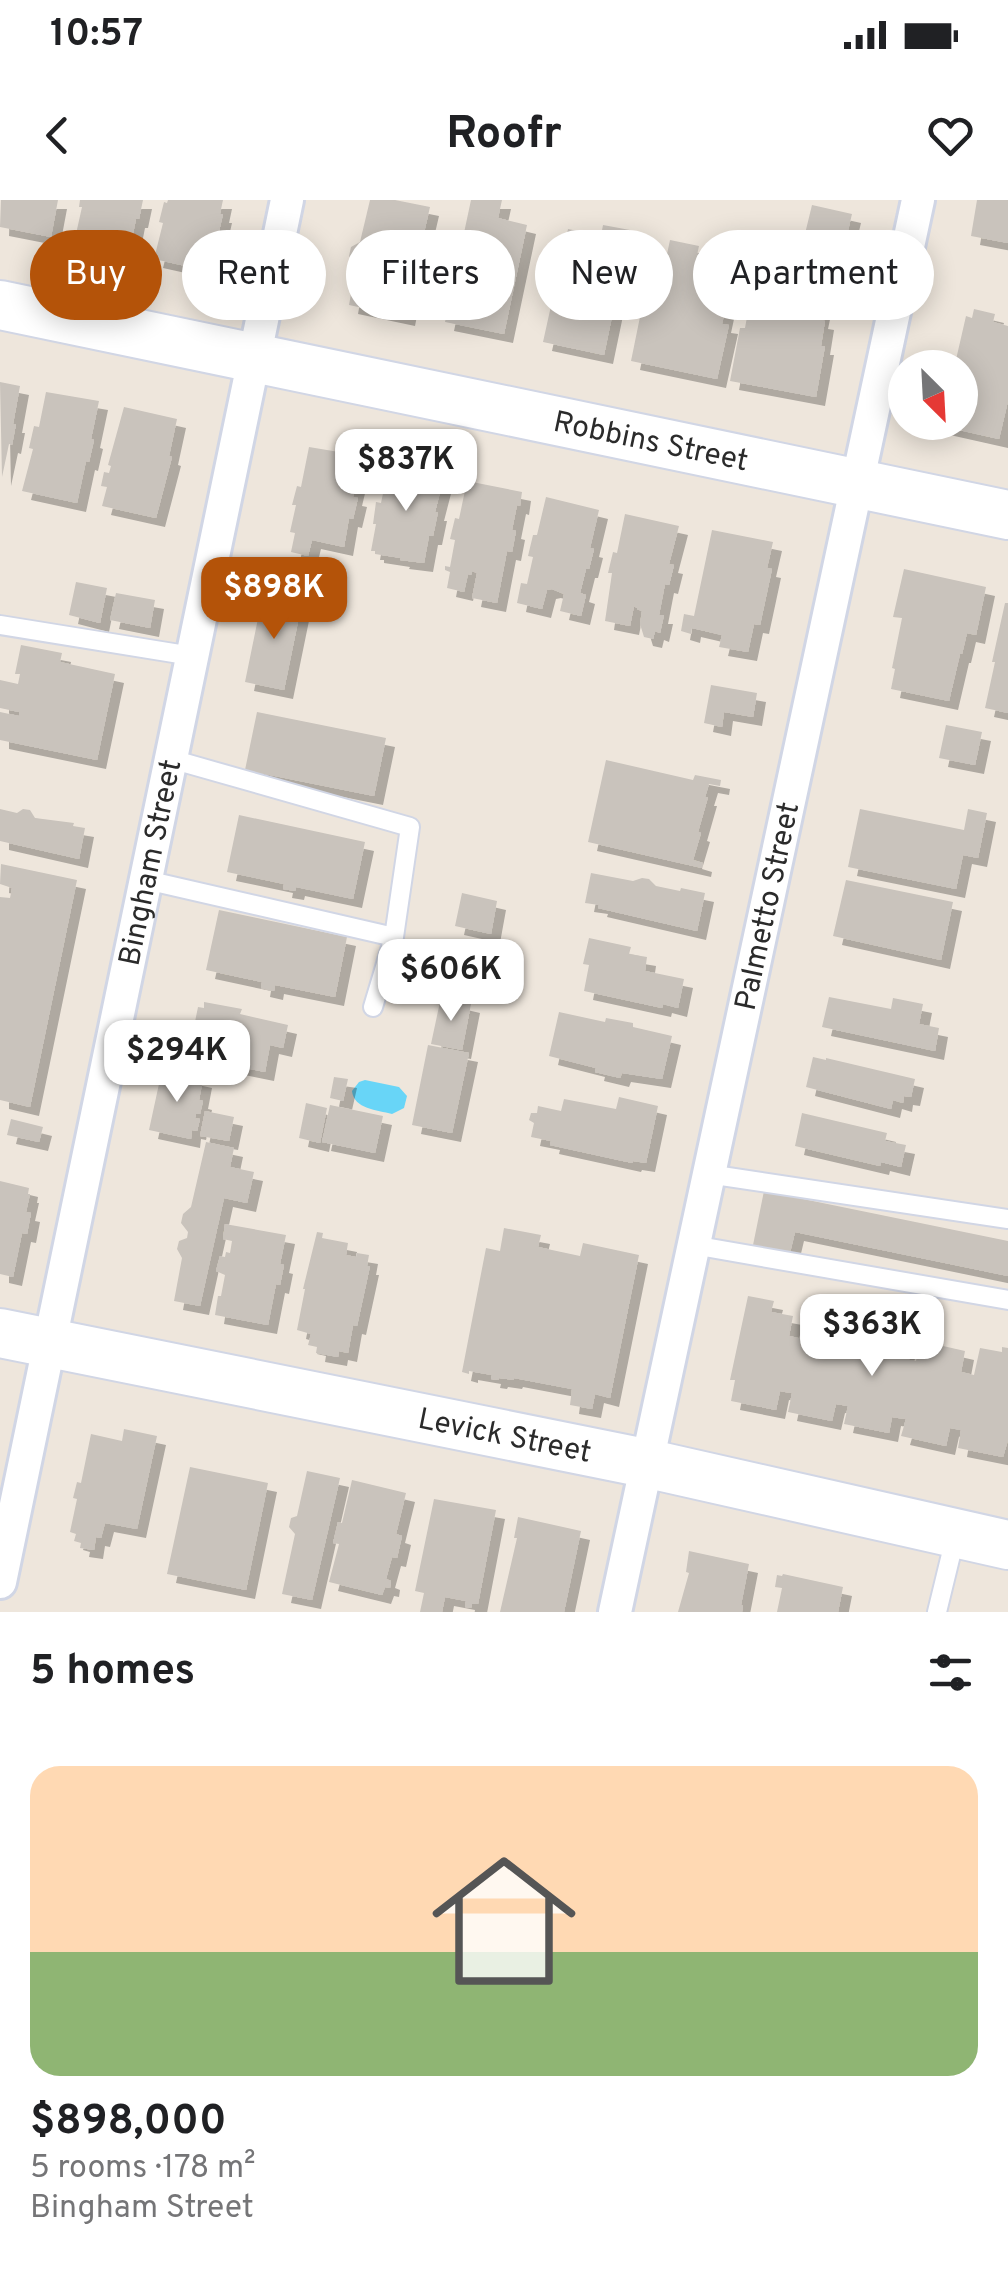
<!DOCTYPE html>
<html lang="en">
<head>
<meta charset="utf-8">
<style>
	:root { --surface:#fff; --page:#f6f6f6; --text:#202124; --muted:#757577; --line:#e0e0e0; --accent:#b45309 }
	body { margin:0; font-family:Overpass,sans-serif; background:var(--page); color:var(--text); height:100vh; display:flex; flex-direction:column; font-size:38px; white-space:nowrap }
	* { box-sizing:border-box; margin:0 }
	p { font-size:32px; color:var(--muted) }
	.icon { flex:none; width:55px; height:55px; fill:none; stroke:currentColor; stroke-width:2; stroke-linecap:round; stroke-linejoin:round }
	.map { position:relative; height:1412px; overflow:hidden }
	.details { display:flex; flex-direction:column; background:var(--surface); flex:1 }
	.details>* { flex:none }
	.guide { position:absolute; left:30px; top:30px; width:950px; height:90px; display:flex; gap:20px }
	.needle { width:65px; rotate:156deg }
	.fabs { position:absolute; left:888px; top:150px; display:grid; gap:20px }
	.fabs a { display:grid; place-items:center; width:90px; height:90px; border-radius:50%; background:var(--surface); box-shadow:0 5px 25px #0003; font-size:50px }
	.price { position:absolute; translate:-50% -85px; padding:0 22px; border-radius:20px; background:#fff; color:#222; font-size:32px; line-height:65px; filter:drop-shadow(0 2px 5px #0008) }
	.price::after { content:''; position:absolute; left:50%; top:60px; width:30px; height:22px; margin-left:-15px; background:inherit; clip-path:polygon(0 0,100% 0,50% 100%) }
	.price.selected { background:var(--accent); color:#fff }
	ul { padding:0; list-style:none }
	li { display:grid; align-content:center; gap:20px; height:530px; padding:0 30px }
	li+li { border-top:2px solid var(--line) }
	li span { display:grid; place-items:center; height:310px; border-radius:30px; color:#555 }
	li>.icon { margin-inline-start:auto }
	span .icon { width:180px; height:180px; fill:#fffc; stroke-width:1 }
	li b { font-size:42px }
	h2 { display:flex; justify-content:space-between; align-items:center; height:120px; padding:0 30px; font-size:42px }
	.tag { padding:0 35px; border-radius:45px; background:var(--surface); box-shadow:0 5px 25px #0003; font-size:35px; line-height:90px }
	.tag.selected { background:var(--accent); color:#fff }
	.status { display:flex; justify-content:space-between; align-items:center; height:70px; padding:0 50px; background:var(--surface); direction:ltr }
	.status svg { height:28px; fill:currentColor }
	header { display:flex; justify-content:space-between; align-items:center; height:130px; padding:0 30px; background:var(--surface); font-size:45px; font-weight:700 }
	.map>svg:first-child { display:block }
</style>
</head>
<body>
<div class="status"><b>10:57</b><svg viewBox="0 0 49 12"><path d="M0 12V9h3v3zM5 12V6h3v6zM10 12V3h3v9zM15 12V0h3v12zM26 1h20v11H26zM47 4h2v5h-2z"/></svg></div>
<header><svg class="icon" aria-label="back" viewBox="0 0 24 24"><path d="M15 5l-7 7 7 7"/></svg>Roofr<svg class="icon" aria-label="heart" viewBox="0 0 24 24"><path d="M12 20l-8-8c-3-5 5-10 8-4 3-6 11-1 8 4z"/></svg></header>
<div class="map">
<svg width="1008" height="1412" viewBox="0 0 1008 1412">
	<defs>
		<filter id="shadow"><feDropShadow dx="9" dy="9" stdDeviation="0" flood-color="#0004"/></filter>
	</defs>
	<rect width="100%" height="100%" fill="#eee6dc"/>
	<path fill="#68d5f7" d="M 365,880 L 399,887 L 407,896 L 404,908 L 392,914 C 377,910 354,909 352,891 L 359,882 Z"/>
	<path fill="#c9c3bc" filter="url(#shadow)" d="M 1,0 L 58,0 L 51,37 L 0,27 Z
		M 80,0 L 143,0 L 139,19 L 136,19 L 129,54 L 74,43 L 82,7 L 79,7 Z
		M 168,0 L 223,0 L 220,14 L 223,14 L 218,36 L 215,35 L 208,71 L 154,59 L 163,23 L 159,22 L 164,2 L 167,3 Z
		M 370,0 L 395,0 L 430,7 L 419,54 L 426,62 L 424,72 L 414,76 L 406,117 L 349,105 L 356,66 L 349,56 L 351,47 L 360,42 Z
		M 471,0 L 502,0 L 498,18 L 527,25 L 504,134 L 445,122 Z
		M 977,0 L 1008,0 L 1008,43 L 971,36 Z
		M 812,5 L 852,14 L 843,51 L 803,42 Z
		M 603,25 L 630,30 L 604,155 L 543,142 L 568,29 L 598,35 L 597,41 L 600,41 Z
		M 670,40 L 699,46 L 697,55 L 727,61 L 719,100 L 727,101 L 722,124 L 729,125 L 717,179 L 631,161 L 642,107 L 647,108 L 651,85 L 660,87 Z
		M 766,70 L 827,82 L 819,120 L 825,121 L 821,146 L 825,146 L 816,197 L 730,181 L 740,128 L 745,128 L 749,106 L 758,108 Z
		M 974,109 L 995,114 L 993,122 L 1008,126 L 1008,201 L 999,239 L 941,226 L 942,222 L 960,222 L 960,168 L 946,168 L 955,164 L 966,116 L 972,118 Z
		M 0,182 L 20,186 L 13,224 L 16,224 L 12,245 L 9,244 L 2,277 Z
		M 46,192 L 99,201 L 91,239 L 94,240 L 89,262 L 86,261 L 77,303 L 22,291 L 33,249 L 29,248 L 34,226 L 39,227 Z
		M 124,207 L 177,219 L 169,256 L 172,257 L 156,318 L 102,306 L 107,287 L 101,286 L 104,272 L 109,273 L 111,266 L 108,265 Z
		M 309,247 L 339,252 L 340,248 L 366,254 L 362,272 L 359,272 L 353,297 L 358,298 L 353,319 L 349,318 L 344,347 L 312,340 L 308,356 L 291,352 L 295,333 L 290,332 L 296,305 L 292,305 L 297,286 L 301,287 Z
		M 389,265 L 444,277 L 435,312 L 438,312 L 433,336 L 429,336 L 424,363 L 400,360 L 401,358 L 375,354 L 375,351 L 371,351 L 376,324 L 373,324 L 376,302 L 381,303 Z
		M 467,281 L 522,292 L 520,306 L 517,305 L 512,330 L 516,331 L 512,352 L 507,351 L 497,403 L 472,398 L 477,373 L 472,371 L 471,375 L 468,374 L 464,392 L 447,388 L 450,372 L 445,370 L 445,366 L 450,367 L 455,340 L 450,339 L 455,318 L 459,319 Z
		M 546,297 L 599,310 L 590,348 L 594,349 L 589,369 L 586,369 L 580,393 L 586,395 L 581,416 L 560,411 L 564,394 L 552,389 L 547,390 L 542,409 L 517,403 L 521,383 L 527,384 L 533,357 L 528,356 L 533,335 L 537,335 Z
		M 625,314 L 679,326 L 669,364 L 674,365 L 669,385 L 665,384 L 659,415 L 664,415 L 660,433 L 655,431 L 653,439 L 644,437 L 640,424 L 642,411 L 637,409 L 637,408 L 634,406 L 630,426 L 605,421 L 612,373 L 608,373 L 613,352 L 617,353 Z
		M 712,330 L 773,342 L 767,368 L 772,369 L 760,425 L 754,424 L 748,452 L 719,447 L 722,435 L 692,428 L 691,434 L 681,431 L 684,414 L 694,416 Z
		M 904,369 L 986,387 L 976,435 L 967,433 L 962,454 L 960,454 L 949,501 L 891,489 L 895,469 L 892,468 L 902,418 L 893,417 Z
		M 76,382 L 107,388 L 100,423 L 69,415 Z
		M 116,393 L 155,400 L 150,428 L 110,420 Z
		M 263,394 L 302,402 L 284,490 L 245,482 Z
		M 1005,403 L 1008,403 L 1008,513 L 985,508 L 995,462 L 992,462 Z
		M 21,445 L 62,453 L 60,462 L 115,474 L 97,560 L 0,540 L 0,512 L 19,516 L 19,512 L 0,508 L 0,480 L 18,484 L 20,474 L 15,474 Z
		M 711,485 L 757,493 L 753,517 L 724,512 L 722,527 L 704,523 Z
		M 257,512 L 386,538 L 374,596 L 245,570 Z
		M 946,525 L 982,532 L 975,565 L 939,558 Z
		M 606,560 L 693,580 L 695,575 L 721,580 L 720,586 L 709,584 L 705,597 L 708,597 L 698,632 L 701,633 L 693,660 L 703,663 L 702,668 L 588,642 Z
		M 0,609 L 17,613 L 23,609 L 30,610 L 35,618 L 74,623 L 73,626 L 85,628 L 79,659 L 0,641 Z
		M 860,609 L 964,630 L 968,609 L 987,613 L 978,658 L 963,655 L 956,689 L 848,667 Z
		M 239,615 L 365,642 L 353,699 L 296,687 L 295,691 L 283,689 L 284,684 L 227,672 Z
		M 1,664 L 77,680 L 30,907 L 0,900 L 0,697 L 10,698 L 12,688 L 0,684 Z
		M 591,673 L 633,681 L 642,678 L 649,679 L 656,686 L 680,691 L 681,688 L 705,693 L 697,731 L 598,708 L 599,705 L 585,703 Z
		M 846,680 L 953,702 L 941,760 L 833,736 Z
		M 462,693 L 497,701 L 491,734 L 455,726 Z
		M 219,710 L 347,737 L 335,797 L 275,785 L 274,791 L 261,788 L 262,782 L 206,770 Z
		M 589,738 L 631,747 L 629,754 L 647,757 L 645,771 L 684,779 L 678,808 L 663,804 L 662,808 L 584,791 L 589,765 L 583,764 Z
		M 441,797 L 471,804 L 462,850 L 431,844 Z
		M 829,797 L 891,809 L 893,798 L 923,804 L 919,824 L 939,828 L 935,851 L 822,827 Z
		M 204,802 L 242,809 L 240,814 L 288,825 L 283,848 L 270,845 L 265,872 L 188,856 L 198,807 L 204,808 Z
		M 559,812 L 605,822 L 606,818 L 633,823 L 633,827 L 672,836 L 662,879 L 622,873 L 620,878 L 595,872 L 596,868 L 549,856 Z
		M 428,845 L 469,853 L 452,933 L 412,925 Z
		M 813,857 L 826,860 L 826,858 L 915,879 L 911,897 L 904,896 L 903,903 L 893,900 L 891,909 L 806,887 Z
		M 162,870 L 203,879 L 199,900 L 203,901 L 200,914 L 196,914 L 195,918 L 200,919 L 197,931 L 192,930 L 191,939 L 149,930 Z
		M 334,877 L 348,879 L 343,901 L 330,898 Z
		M 619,897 L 658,906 L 646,963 L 633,961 L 632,963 L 550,945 L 551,941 L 531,937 L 534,923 L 529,920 L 531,913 L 537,913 L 538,906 L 561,911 L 564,899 L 616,909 Z
		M 306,903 L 327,908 L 320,943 L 299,938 Z
		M 330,905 L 383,916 L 375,953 L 322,942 Z
		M 205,911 L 234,917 L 229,941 L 200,936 Z
		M 802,913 L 887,933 L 885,941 L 906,945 L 901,967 L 881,962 L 880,966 L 795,946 Z
		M 11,919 L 43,927 L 39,942 L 7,935 Z
		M 206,942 L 234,948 L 230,967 L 254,972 L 247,1003 L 224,998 L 200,1106 L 174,1101 L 182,1058 L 177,1049 L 179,1041 L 187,1038 L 188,1032 L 181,1023 L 183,1014 L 191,1007 Z
		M 0,981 L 29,988 L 28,994 L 30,994 L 26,1012 L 31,1013 L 27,1034 L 22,1033 L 13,1077 L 0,1074 Z
		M 764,991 L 1008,1041 L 1008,1076 L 795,1032 L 789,1057 L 752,1050 Z
		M 225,1024 L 286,1035 L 280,1064 L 284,1065 L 280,1085 L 276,1084 L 268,1125 L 215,1115 L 218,1096 L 221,1096 L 225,1075 L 216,1071 L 220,1056 L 225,1057 L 226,1052 L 230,1053 L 232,1041 L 223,1039 Z
		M 504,1028 L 541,1035 L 538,1047 L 580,1056 L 583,1043 L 639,1055 L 610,1198 L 595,1194 L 592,1209 L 570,1205 L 572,1189 L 514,1178 L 513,1180 L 499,1178 L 498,1180 L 491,1179 L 492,1175 L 469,1171 L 469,1174 L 462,1172 L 486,1048 L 500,1051 Z
		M 317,1032 L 323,1033 L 322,1038 L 348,1043 L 346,1055 L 356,1057 L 357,1053 L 369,1055 L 367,1066 L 370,1066 L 357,1126 L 353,1125 L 348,1153 L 339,1151 L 338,1157 L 316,1153 L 317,1147 L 308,1145 L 311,1134 L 297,1130 L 305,1089 L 303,1089 Z
		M 748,1096 L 774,1101 L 771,1112 L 793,1116 L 789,1136 L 803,1139 L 808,1110 L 853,1119 L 847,1148 L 861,1151 L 865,1130 L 889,1135 L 891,1126 L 910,1130 L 904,1159 L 916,1161 L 922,1136 L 944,1140 L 943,1146 L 965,1151 L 961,1172 L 974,1175 L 980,1148 L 1002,1152 L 1002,1147 L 1008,1148 L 1008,1240 L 1003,1257 L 958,1248 L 961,1230 L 950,1228 L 946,1246 L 901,1236 L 906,1219 L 898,1218 L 892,1217 L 889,1233 L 844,1224 L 848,1206 L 836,1204 L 832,1221 L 788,1212 L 792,1193 L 785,1192 L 780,1191 L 776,1210 L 731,1201 L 735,1180 L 730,1180 Z
		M 124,1229 L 157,1236 L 137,1329 L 105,1323 L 101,1338 L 96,1337 L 94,1350 L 80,1348 L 81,1343 L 74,1341 L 76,1334 L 70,1332 L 77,1299 L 73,1298 L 77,1282 L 81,1283 L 91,1234 L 122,1241 Z
		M 190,1267 L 268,1283 L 246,1390 L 167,1374 Z
		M 307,1271 L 340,1278 L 312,1400 L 282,1394 L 295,1334 L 289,1327 L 291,1318 L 297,1316 Z
		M 352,1280 L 406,1293 L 396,1334 L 402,1336 L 397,1358 L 392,1357 L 386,1379 L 391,1381 L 390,1388 L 385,1387 L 382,1395 L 329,1382 L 339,1344 L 333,1343 L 338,1322 L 342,1323 Z
		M 434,1299 L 496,1310 L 478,1404 L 472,1404 L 471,1408 L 465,1407 L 466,1401 L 445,1397 L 442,1412 L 420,1412 L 424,1393 L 415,1391 Z
		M 518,1317 L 581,1331 L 564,1412 L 500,1412 L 517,1338 L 514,1338 Z
		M 689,1351 L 749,1364 L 741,1405 L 743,1405 L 742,1412 L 678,1412 L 689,1373 L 686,1372 Z
		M 783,1374 L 843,1387 L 838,1412 L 777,1412 L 782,1388 L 775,1387 L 777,1375 L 782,1376 Z"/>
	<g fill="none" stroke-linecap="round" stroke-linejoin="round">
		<defs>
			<path id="lane" d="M 0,425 L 192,456
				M 171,559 L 410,627 L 394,737
				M 146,680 L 394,737 L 373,807
				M 708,974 L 1008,1019
				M 693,1045 L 1008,1100
				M 937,1412 L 956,1334"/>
			<g id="street">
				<path id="s1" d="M 0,1382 L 287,0"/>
				<path id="s2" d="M 615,1412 L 918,0"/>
			</g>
			<g id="secondary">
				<path id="s3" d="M 0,105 L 1008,315"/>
				<path id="s4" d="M 0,1133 L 645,1263 L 1008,1345"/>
			</g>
		</defs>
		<use href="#lane" stroke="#d1d6e5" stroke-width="22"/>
		<use href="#street" stroke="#d1d6e5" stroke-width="38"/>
		<use href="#secondary" stroke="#d1d6e5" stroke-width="52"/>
		<use href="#lane" stroke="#fff" stroke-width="18"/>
		<use href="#street" stroke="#fff" stroke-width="32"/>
		<use href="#secondary" stroke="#fff" stroke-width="48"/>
	</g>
	<g text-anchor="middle" stroke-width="9" stroke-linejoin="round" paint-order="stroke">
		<g font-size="30" fill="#2b2b2b" stroke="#fff">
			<text dy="10" stroke="none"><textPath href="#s3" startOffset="665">Robbins Street</textPath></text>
			<text dy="10" stroke="none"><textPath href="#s1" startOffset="735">Bingham Street</textPath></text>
			<text dy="10" stroke="none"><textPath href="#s2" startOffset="722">Palmetto Street</textPath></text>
			<text dy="10" stroke="none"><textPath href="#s4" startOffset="515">Levick Street</textPath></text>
		</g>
	</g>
</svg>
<div class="fabs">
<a><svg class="needle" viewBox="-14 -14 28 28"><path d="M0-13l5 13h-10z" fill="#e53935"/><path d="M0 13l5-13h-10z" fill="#757577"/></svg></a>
</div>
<b class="price" style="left:406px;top:314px">$837K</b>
<b class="price selected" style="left:274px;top:442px">$898K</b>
<b class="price" style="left:451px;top:824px">$606K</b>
<b class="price" style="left:177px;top:905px">$294K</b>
<b class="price" style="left:872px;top:1179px">$363K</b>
<div class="guide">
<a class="tag selected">Buy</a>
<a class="tag">Rent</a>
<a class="tag">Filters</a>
<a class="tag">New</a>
<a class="tag">Apartment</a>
</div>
</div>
<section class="details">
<h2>5 homes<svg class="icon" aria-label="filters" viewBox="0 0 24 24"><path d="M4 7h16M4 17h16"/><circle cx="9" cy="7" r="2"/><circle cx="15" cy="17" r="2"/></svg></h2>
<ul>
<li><span style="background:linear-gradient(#ffd9b3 60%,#8fb573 0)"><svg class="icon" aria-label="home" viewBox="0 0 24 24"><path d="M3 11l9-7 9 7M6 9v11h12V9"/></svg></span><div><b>$898,000</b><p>5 rooms · 178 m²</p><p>Bingham Street</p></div></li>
</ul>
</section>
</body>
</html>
